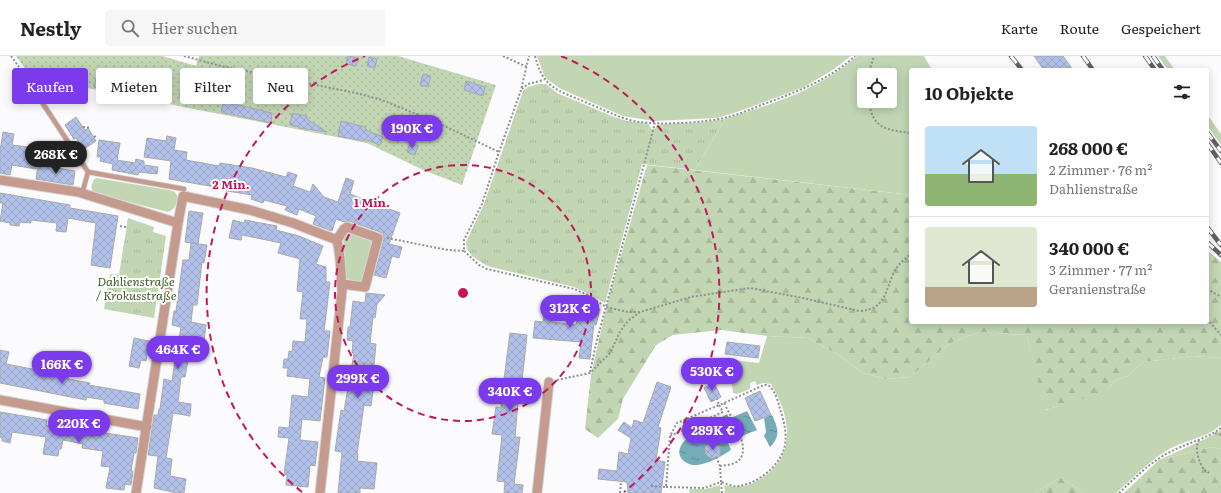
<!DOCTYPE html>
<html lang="de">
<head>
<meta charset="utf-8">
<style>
	:root { --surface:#fff; --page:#f6f6f6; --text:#222; --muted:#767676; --line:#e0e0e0; --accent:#7c3aed }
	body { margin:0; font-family:Literata,serif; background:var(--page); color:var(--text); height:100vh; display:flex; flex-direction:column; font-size:15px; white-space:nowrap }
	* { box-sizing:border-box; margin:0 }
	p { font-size:13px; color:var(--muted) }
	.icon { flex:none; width:22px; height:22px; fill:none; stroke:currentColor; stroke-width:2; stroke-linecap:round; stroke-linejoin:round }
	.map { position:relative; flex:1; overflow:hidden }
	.side { position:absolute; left:909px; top:12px; width:300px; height:256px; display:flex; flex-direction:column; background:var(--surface); border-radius:4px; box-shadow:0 2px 10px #0003 }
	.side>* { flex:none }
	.top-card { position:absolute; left:12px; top:12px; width:380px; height:36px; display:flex; gap:8px }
	.tools { position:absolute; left:857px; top:12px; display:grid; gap:8px }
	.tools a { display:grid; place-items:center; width:40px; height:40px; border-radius:4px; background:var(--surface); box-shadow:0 2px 10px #0003; font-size:20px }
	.price { position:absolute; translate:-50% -34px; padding:0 9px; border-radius:14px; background:var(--accent); color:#fff; font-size:13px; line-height:26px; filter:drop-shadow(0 1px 2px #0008) }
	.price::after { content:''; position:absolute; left:50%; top:24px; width:12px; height:9px; margin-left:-6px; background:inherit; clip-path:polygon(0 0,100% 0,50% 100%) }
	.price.on { background:#222; color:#fff }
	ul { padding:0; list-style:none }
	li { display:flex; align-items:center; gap:12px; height:100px; padding:0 16px }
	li+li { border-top:1px solid var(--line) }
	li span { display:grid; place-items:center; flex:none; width:112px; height:80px; border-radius:4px; color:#555 }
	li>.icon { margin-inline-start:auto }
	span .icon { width:48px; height:48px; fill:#fffc; stroke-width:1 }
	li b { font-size:17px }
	h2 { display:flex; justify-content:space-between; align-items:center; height:48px; padding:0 16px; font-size:17px }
	.chip { padding:0 14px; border-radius:4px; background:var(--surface); box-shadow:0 2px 10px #0003; font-size:14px; line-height:36px }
	.chip.on { background:var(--accent); color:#fff }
	header { display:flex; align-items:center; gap:24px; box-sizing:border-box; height:56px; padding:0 20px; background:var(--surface); border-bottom:1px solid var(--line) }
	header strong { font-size:19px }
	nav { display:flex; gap:22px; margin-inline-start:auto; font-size:14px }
	.search { width:280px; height:36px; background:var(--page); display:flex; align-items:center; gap:10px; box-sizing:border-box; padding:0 14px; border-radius:4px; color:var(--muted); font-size:15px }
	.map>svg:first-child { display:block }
</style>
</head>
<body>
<header>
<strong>Nestly</strong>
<div class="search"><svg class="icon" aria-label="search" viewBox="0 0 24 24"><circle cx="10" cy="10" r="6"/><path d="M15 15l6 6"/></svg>Hier suchen</div>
<nav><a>Karte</a><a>Route</a><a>Gespeichert</a></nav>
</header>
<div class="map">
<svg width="1221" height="437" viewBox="0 0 1221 437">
	<defs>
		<pattern id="forest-firs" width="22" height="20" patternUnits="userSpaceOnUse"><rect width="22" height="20" fill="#c2d6b4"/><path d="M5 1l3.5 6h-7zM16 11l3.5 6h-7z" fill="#a7b89b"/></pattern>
		<pattern id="park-tufts" width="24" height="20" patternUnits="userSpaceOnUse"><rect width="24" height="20" fill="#c2d6b4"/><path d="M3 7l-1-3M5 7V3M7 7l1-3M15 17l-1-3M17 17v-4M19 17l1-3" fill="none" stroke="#a7b89b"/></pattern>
		<pattern id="garden-dots" width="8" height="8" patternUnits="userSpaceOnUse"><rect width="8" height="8" fill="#c2d6b4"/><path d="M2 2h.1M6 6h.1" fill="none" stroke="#a7b89b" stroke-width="1.8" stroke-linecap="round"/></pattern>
		<pattern id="water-ripples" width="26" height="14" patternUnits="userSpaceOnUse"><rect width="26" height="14" fill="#76acb8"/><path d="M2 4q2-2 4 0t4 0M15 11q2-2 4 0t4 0" fill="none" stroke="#618c96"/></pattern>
		<pattern id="building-cross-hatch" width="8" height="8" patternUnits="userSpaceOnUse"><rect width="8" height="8" fill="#b2c1e9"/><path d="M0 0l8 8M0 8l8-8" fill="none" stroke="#99a6c8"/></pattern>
	</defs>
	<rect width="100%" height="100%" fill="#fbfbfd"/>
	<path fill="#c2d6b4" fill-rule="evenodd" d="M 537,0 L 851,0 L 834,13 L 804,31 L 737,56 L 717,62 L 654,65 L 623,60 L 561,33 L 548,24 L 544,19 Z
		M 857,0 L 924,0 L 932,14 L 911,14 L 911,139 L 695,114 L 725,63 C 774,47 817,35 857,0 ZM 864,19 L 890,19 L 890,45 L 864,45 Z
		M 1158,0 L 1165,0 L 1175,14 L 1168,14 Z
		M 1207,58 L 1221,78 L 1221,89 L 1207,69 Z
		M 96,122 L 169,134 L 175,136 L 178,141 C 176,149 175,153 168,156 L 94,137 C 90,132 91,126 96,122 Z
		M 348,177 L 352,177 L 371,183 L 372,185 L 362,226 C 358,228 351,226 347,223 L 346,220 L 343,181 L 345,178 Z
		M 979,276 L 1027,279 L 1046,354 L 1108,333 L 1114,325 L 1128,320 L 1143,306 L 1193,300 L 1221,302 L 1221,369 C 1208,381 1187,384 1171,392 C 1150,404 1134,421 1116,437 L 1083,437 L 1061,421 L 1035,437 L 725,437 L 724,429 C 738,433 750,430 762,422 C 798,398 790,360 771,328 L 763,327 L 757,329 L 755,325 L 750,327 L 750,333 L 737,338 L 733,337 C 733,333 732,328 730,325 C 725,318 699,309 723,303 L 759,307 L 767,280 L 808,282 L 837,298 L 863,317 L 886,323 L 910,321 L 950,287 Z
		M 1221,374 L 1221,393 L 1211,391 L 1159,404 L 1205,383 Z
		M 720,429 L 720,437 L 690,437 L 689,433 L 705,433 Z"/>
	<path fill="url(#forest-firs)" d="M 647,109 L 911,139 L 911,266 L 1207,266 L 1207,194 L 1221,206 L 1221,302 L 1193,300 L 1143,306 L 1128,320 L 1114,325 L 1108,333 L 1098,338 L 1045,354 L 1027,279 L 979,276 L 950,287 L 910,321 L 886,323 L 863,317 L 837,298 L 808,282 L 767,280 L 721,274 L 673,279 L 656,289 L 623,343 L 618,363 L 598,382 L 585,373 L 591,319 L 607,248 Z
		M 1211,391 L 1221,393 L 1221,437 L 1124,437 L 1159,404 Z
		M 1061,421 L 1083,437 L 1035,437 Z"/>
	<path fill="url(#park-tufts)" d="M 539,28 L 546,28 L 557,37 L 614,61 L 627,65 L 649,68 L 651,73 L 655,73 L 657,69 L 663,68 L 698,67 L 725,63 L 695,114 L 642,108 L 605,247 L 589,238 L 574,231 L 487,210 L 472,200 L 467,193 L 466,186 L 484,148 L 523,35 L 528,31 Z
		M 128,162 L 154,171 L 153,176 L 166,180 L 154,262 L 104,253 L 110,218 L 119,219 Z"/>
	<path fill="url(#garden-dots)" d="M 16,0 L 162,0 L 196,10 L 199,0 L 398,0 L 496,29 L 462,129 L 423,114 L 367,87 L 31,21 Z"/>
	<path fill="url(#water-ripples)" d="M 747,355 L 757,374 L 742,380 L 733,361 Z
		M 727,358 L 736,376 L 707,390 L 726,382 L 731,394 C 722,400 708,408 697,409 C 688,410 676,402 680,392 C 682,385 690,380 696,377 L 695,375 L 722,363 L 722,361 Z
		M 772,359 C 778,372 781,380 770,391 L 764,380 L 766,376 L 764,362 Z"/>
	<path fill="url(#building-cross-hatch)" stroke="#a8a9ab" d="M 348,0 L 358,2 L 356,10 L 346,8 Z
		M 1034,0 L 1063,0 L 1073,14 L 1044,14 Z
		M 369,1 L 377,3 L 375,12 L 367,10 Z
		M 51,12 L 73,17 L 70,27 L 49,24 Z
		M 423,18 L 431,20 L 428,31 L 420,29 Z
		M 124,21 L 134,23 L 130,39 L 94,31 L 96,22 L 110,26 L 110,23 L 123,26 Z
		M 466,25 L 485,31 L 483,40 L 464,34 Z
		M 181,31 L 193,34 L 191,43 L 179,41 Z
		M 226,46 L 272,57 L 271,67 L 221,56 L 223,48 L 226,48 Z
		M 292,57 L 307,60 L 307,63 L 327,76 L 299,72 L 299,71 L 290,69 Z
		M 76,61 L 85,74 L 88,72 L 96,85 L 84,93 L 76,82 L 74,83 L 65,69 Z
		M 341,65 L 366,71 L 366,74 L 383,81 L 380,89 L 364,83 L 363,85 L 338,80 Z
		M 3,76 L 14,78 L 12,89 L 28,91 L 28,90 L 39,92 L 36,113 L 12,109 L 10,119 L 0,117 L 0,95 Z
		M 167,80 L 176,82 L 174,94 L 187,96 L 186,104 L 219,110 L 220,107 L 252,112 L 286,121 L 288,116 L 297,119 L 293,130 L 310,136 L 313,128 L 324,141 L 338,146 L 346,122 L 354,125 L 350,138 L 400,157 L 389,188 L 402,191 L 399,202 L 392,200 L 386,222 L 374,219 L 384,183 L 383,178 L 380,176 L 349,165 L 344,166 L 336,163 L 332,175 L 313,168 L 316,160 L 299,153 L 297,159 L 285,154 L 287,150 L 264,144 L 263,147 L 251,143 L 252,139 L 215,133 L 215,131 L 169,123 L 171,105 L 144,101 L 147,82 L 166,85 Z
		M 99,84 L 120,87 L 117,104 L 135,107 L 136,103 L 144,105 L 144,109 L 158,111 L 157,118 L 139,116 L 138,119 L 112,114 L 113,108 L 100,105 L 101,101 L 97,101 Z
		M 410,87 L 418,90 L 415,99 L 407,96 Z
		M 38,109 L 75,115 L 73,129 L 36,123 Z
		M 0,137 L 70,149 L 70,152 L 118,160 L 110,212 L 91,209 L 96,167 L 68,162 L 66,176 L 56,175 L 57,167 L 31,164 L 31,167 L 20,166 L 19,170 L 10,169 L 10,167 L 0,165 L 3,147 L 0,147 Z
		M 189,155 L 203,157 L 198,188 L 185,186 Z
		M 233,164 L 244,167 L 245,164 L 277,170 L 276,174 L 299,180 L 323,190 L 316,208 L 326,211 L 326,226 L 330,226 L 324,275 L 330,275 L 327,301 L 323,301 L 319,321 L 325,322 L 320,365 L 302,363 L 300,384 L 318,386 L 315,410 L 310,409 L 308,431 L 286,429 L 287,419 L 284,418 L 289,382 L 278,381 L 279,371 L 289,372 L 292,339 L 308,341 L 310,323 L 287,320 L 288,312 L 283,312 L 284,303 L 288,303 L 289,295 L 292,296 L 293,285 L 305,286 L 307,263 L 300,263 L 303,236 L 297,235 L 300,203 L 278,197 L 281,187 L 242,179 L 241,184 L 229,182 Z
		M 191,187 L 207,189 L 204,207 L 202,206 L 197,249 L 193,249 L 191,266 L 206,269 L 204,285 L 192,283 L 185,321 L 181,321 L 178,346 L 191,348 L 190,360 L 173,357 L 166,402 L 172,403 L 170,420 L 186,423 L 184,437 L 177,437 L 154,432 L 158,400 L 148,399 L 154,359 L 158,359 L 159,353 L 160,353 L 164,323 L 172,325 L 175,304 L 167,303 L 169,289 L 178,290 L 181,271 L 172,269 L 174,255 L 176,255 L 183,204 L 189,204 Z
		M 366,237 L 385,239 L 377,248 L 375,262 L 373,261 L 370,287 L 376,288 L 373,318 L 375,319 L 371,350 L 364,349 L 357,398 L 358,398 L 357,405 L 377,407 L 374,433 L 360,432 L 360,437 L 338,437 L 342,396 L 335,395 L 341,354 L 344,355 L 348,332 L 355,333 L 357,316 L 351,316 L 354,297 L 352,297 L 353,285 L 347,284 L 348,271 L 350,271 L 353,245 L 365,247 Z
		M 580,248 L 600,253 L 596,269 L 594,268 L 590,303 L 579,302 L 581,286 L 533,282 L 535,265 L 543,266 L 544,254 L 553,255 L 552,266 L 576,269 Z
		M 510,277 L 527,279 L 522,325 L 520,325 L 515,381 L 520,381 L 514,428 L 523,429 L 522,437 L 504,437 L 505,426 L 497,425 L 502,379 L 492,378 L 496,351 L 501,352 L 502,334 L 493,333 L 494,322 L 504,323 Z
		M 134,282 L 149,285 L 146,305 L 141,304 L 139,312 L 129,310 Z
		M 727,286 L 760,290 L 758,302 L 725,298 Z
		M 0,294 L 9,296 L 6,308 L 69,320 L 68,323 L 90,327 L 89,329 L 140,338 L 138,353 L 104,347 L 104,344 L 87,341 L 86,344 L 0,327 Z
		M 657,326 L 671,331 L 658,371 L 661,372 L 656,404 L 665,406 L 661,437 L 628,437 L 627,426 L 598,423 L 599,413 L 617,415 L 619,396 L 628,398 L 631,382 L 618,374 L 624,366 L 632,372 L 634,364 L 643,367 Z
		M 714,327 L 721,341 L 711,346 L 704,332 Z
		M 760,335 L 771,359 L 755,365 L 745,342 Z
		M 0,356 L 47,364 L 46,369 L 71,374 L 72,370 L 105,375 L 105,377 L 138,382 L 136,397 L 134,397 L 131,415 L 133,415 L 131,429 L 125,428 L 124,434 L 106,432 L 110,411 L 101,410 L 103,395 L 82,392 L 83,388 L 63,384 L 61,393 L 59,393 L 58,400 L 43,398 L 46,381 L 12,376 L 10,387 L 2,385 L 2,382 L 0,381 Z
		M 713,386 L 720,391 L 720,400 L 712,403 L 705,398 L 705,390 Z"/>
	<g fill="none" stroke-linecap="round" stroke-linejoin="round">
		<defs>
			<path id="service" d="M 22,16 L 88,116 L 184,133
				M 82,138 L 88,116"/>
			<path id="minor" d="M 0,124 L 78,136 L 178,167
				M 0,344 L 147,371
				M 136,437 L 178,167 L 183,140 L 250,154 L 293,167 L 337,184
				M 320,437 L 342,235 C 341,218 341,201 337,184 L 344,173 L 347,171 L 378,182 L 365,231 L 342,228
				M 537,437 L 549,326"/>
		</defs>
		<use href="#service" stroke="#d6d6d8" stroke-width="6"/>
		<use href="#minor" stroke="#d6d6d8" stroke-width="11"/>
		<path stroke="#8f8f90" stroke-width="2" stroke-dasharray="2 2" stroke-linecap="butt" d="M 11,0 L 19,11
			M 184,0 L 221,10 L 356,37 L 382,44 L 438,67 L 499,96
			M 503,0 L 527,11
			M 535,0 C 543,32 557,34 585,46 C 603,53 620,63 639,66 C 661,69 702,67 724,62 C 738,59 751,53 764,48 C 796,36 829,24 855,0
			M 868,19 L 874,0
			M 522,33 L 528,28 L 544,24
			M 869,45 C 872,73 887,74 911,77
			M 83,71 L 91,72
			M 94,81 L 96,80
			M 120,170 L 126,171
			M 387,182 L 448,194 L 464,195 L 464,184 L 482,148 L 499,96 L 521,34 L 529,0
			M 464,195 L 479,209 L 487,213 L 574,233 L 588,239 L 606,251 L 628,256 L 639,256
			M 1207,233 L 1221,241
			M 1207,263 L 1221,279
			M 590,316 L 596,288 L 655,67
			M 557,324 L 590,317 L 610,297 L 621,274 L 628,265 L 640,256 L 691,241 L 750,232 L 803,242 L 859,255 C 885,254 885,236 894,216 C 898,209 904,203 911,198
			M 1215,377 L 1221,379
			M 1199,384 C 1194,393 1199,406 1204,414 L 1209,417
			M 716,401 L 720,410
			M 651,430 L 666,431 L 670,380 L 677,367 L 719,349 L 717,343
			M 666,431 L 704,432 L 721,426 L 720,410 C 726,409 733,409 738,405 C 753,393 730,360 724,347 L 719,349 L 723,356 L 670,380
			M 620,437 L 621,426
			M 722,437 L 721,426 C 727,428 733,431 739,430 C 759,427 781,409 785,389 C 787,377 784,365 780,353 C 778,345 775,334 768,329 L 764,329 L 724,347
			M 1119,437 C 1135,422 1150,406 1170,396 C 1187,387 1206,383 1221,372"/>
		<use href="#service" stroke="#c49b8d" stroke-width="4.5"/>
		<use href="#minor" stroke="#c49b8d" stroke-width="9"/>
		<defs>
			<path id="rail" d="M 1011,0 L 1022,14
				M 1083,0 L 1093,14
				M 1145,0 L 1155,14
				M 1153,0 L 1163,14
				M 1207,76 L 1221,95
				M 1207,87 L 1221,107
				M 1207,171 L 1221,189
				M 1207,186 L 1221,199"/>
		</defs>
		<use href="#rail" stroke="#606061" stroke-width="4.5"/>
		<use href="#rail" stroke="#fff" stroke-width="3" stroke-dasharray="9" stroke-linecap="butt"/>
	</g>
	<g fill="none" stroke="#c2185b" stroke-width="2" stroke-dasharray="7 5">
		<circle cx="463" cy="237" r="128"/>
		<path d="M302 436A256 256 0 0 1 365 0M561 0A256 256 0 0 1 624 436"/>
	</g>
	<g text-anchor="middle" stroke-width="4" stroke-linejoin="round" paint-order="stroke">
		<g font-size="12" font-style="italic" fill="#3c5a23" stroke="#fff">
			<text x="136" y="230">Dahlienstraße<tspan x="136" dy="14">/ Krokusstraße</tspan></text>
		</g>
	</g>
	<circle cx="463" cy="237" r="6" fill="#c2185b" stroke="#fff" stroke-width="2"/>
	<g font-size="12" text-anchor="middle" font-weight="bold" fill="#c2185b" stroke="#fff" stroke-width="4" stroke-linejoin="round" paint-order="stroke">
		<text x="231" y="133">2 Min.</text>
		<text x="372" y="151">1 Min.</text>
	</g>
</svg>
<div class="tools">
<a><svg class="icon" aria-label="locate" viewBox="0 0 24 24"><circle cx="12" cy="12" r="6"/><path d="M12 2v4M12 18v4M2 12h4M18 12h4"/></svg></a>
</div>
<b class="price" style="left:412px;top:93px">190K €</b>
<b class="price on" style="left:56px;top:119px">268K €</b>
<b class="price" style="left:570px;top:273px">312K €</b>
<b class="price" style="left:178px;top:314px">464K €</b>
<b class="price" style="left:62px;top:329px">166K €</b>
<b class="price" style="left:712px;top:336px">530K €</b>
<b class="price" style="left:358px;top:343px">299K €</b>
<b class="price" style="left:510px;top:356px">340K €</b>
<b class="price" style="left:79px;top:388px">220K €</b>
<b class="price" style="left:713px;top:395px">289K €</b>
<div class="top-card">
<a class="chip on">Kaufen</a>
<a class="chip">Mieten</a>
<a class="chip">Filter</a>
<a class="chip">Neu</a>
</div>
<section class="side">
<h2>10 Objekte<svg class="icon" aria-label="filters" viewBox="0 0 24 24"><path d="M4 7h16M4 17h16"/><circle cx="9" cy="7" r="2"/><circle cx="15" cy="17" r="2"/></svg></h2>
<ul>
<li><span style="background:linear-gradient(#bfe0f5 60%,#8fb573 0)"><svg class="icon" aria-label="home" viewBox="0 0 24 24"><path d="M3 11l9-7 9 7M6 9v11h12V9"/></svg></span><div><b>268 000 €</b><p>2 Zimmer · 76 m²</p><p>Dahlienstraße</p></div></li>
<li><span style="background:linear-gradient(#dfe7d0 75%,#b9a48a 0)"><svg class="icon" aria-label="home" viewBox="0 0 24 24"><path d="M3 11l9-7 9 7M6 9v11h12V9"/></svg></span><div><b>340 000 €</b><p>3 Zimmer · 77 m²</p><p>Geranienstraße</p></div></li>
</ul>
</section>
</div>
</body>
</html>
